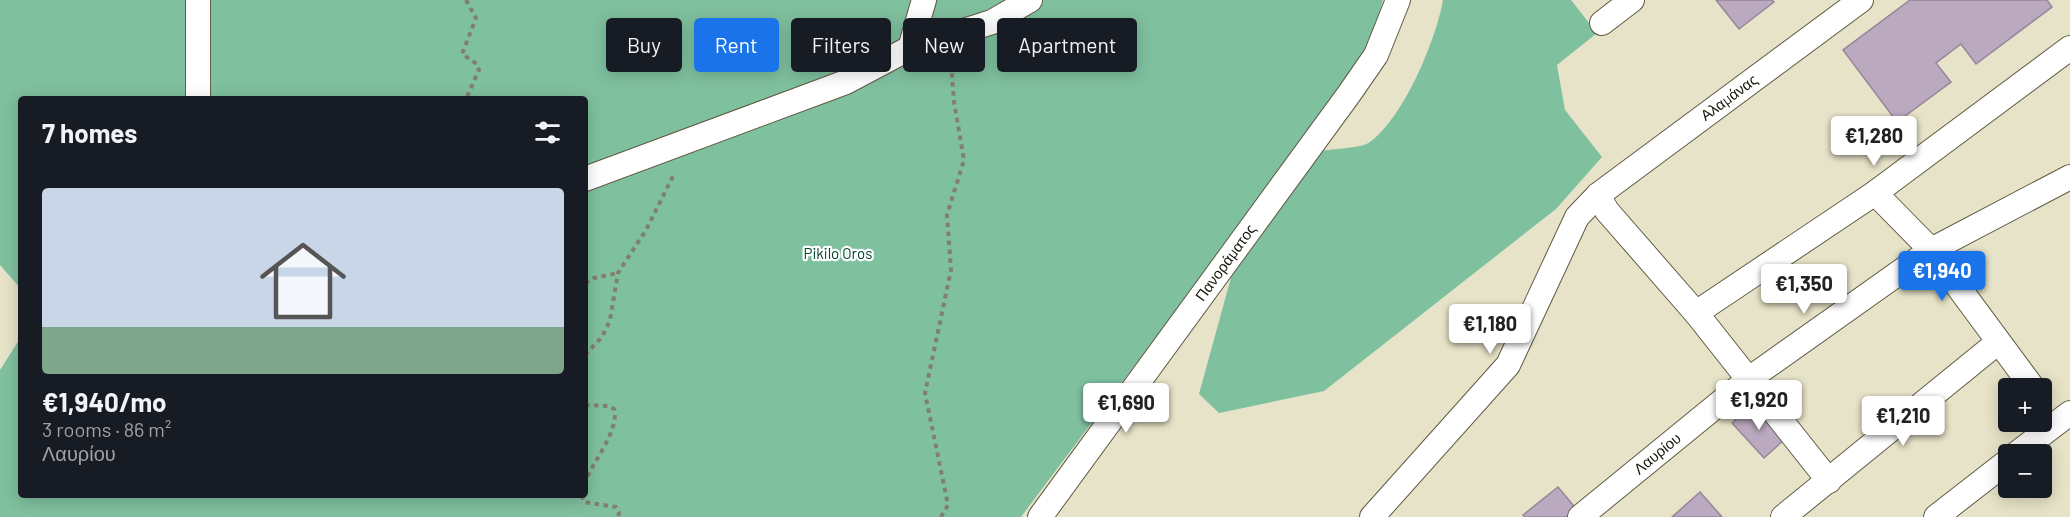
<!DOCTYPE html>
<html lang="en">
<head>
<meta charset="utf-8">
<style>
	:root { --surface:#171b24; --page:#242831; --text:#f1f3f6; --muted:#9ea1a6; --line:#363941; --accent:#1a73e8 }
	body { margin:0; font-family:Barlow,sans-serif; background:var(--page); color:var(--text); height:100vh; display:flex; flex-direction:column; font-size:22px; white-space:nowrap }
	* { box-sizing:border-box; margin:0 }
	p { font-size:20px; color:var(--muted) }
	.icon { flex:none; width:33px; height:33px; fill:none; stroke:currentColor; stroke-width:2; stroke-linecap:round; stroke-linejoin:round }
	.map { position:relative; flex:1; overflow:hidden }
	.panel { position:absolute; left:18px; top:96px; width:570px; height:402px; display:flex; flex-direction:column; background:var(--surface); border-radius:6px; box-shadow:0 3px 15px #0003 }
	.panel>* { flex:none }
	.banner { position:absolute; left:606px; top:18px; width:570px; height:54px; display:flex; gap:12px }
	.fabs { position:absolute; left:1998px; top:378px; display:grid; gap:12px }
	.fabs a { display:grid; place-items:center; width:54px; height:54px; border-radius:6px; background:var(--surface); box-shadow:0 3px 15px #0003; font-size:30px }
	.price { position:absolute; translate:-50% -51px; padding:0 14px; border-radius:6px; background:#fff; color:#222; font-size:20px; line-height:39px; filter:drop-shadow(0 2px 3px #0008) }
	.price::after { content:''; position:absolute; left:50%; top:36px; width:18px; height:14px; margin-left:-9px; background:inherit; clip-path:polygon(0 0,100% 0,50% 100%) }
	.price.active { background:var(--accent); color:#fff }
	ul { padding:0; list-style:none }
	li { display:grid; align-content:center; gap:12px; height:318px; padding:0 24px }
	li+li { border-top:2px solid var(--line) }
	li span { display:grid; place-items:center; height:186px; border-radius:6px; color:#555 }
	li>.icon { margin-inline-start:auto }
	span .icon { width:108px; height:108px; fill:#fffc; stroke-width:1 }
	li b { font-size:26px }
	h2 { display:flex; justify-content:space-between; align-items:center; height:72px; padding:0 24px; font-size:26px }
	.pill { padding:0 21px; border-radius:6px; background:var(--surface); box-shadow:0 3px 15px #0003; font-size:21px; line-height:54px }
	.pill.active { background:var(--accent); color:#fff }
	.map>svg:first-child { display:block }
</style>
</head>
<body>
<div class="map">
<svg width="2070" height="517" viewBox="0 0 2070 517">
	<rect width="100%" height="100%" fill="#e7e3c8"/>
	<path fill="#7fc09f" d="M 0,0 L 1383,0 L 1373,33 L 1348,81 L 1021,517 L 0,517 L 0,370 L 21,337 L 21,495 L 585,495 L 585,99 L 21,99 L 21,289 L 0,265 Z
		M 1443,0 L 1571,0 L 1597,33 L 1557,65 L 1565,110 L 1602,157 L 1556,209 L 1324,391 L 1219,413 L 1199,394 L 1232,274 L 1321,151 C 1332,149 1363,148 1370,142 C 1404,117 1436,40 1443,0 Z"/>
	<path fill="#bba9bf" stroke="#96859a" stroke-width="1.5" d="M 1716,0 L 1772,0 L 1774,2 L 1739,29 Z
		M 1910,0 L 2047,0 L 2052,7 L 1976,64 L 1961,44 L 1936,63 L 1951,82 L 1897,122 L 1843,50 Z
		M 1753,403 L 1786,438 L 1764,458 L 1732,423 Z
		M 1558,487 L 1578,511 L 1570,517 L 1525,517 L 1523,515 Z
		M 1700,492 L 1722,517 L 1672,517 Z"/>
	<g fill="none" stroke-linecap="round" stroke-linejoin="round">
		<defs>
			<g id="street">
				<path d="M 1602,23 L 1632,0"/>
				<path d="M 910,48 L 924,0"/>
				<path d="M 198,99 L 198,0"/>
				<path d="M 585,179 L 846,82 L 910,48 L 992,22 L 1030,0"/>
				<path d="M 1875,193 L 1931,250 L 2033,388"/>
				<path d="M 1598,195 L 1607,211 L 1696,313 L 1829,481"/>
				<path d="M 1696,313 L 1875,193 L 2070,48"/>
				<path d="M 2016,454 L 2070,413"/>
				<path id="s1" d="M 1040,517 L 1349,94 L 1376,55 L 1398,0"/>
				<path id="s2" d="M 1372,517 L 1508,365 L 1577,217 L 1598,195 L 1861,0"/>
				<path id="s3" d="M 1580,517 L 1749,379 L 1931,250 L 2070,177"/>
				<path d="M 1783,517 L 1997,343"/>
				<path d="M 1936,517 L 2008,461"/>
			</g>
		</defs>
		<use href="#street" stroke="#5f5b44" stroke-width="26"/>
		<path stroke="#827f6c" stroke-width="4" stroke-dasharray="4.5 4.5" stroke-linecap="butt" d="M 466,0 L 476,18 L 462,54 L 477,64 L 479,70 L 466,99
			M 585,283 L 594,278 L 618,273
			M 585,355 L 602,337 L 610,320 L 618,273 L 646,230 L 673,176
			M 585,405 L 609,406 L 614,409 C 620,430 592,463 585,482
			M 582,495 L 584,502 L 616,507 L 619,513 L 618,517
			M 941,517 L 948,505 L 925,393 L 951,270 L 947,215 L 964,160 L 954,102 L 951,62"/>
		<use href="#street" stroke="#fff" stroke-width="24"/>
	</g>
	<g text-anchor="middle" stroke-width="4.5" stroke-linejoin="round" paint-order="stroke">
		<g font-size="15" fill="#17160c" stroke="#fff">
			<text dy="5" stroke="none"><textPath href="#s2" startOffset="561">Αλαμάνας</textPath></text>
			<text dy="5" stroke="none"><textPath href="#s1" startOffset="315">Πανοράματος</textPath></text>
			<text dy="5" stroke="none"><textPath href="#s3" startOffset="100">Λαυρίου</textPath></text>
		</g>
		<g font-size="15" fill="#01422a" stroke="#fff">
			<text x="838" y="259">Pikilo Oros</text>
		</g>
	</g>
</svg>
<div class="fabs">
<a>+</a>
<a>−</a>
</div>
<b class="price" style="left:1874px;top:167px">€1,280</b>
<b class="price active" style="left:1942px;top:302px">€1,940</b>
<b class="price" style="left:1804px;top:315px">€1,350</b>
<b class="price" style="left:1490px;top:355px">€1,180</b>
<b class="price" style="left:1759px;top:431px">€1,920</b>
<b class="price" style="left:1126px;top:434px">€1,690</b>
<b class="price" style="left:1903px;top:447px">€1,210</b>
<div class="banner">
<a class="pill">Buy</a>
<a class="pill active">Rent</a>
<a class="pill">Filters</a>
<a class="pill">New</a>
<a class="pill">Apartment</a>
</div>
<section class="panel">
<h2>7 homes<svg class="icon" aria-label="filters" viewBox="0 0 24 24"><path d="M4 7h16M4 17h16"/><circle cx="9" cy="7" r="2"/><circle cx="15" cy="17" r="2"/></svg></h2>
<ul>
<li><span style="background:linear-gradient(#c9d6e8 75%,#7fa58c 0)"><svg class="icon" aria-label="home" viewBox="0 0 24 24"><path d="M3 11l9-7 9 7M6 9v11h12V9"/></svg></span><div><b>€1,940/mo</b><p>3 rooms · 86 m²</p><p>Λαυρίου</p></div></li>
</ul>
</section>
</div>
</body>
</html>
